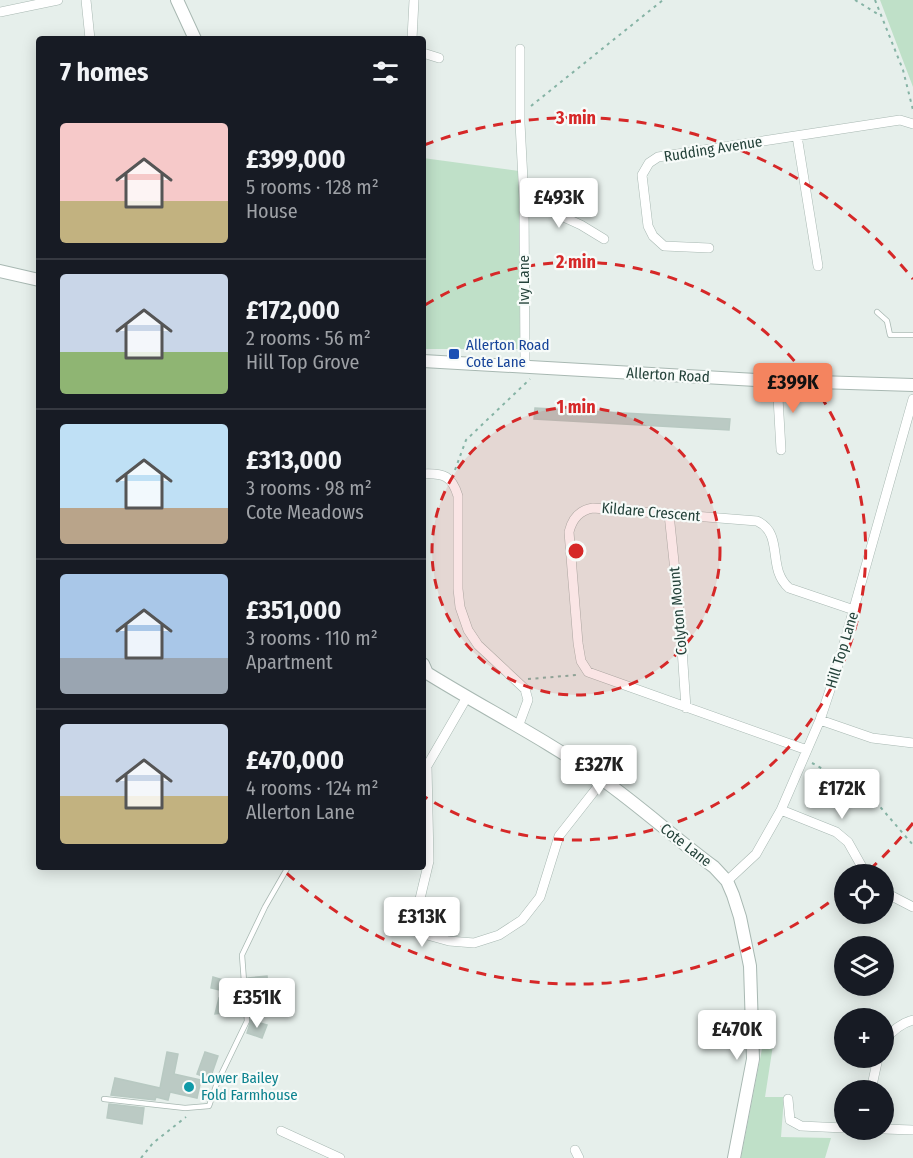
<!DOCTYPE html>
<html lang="en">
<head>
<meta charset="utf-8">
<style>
	:root { --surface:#171b24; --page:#20242c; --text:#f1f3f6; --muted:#9ea1a6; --line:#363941; --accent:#f4845f }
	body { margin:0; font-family:"Fira Sans Condensed",sans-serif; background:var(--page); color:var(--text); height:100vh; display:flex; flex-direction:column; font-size:22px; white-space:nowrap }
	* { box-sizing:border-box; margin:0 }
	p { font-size:20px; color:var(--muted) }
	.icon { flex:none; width:33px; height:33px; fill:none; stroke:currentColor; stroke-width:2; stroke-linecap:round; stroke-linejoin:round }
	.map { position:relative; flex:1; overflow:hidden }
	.side { position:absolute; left:36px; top:36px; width:390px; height:834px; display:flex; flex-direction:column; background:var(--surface); border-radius:6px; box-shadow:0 3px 15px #0003 }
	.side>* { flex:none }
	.controls { position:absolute; left:834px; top:864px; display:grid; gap:12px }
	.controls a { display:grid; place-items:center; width:60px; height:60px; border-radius:50%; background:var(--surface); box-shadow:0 3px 15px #0003; font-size:30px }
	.price { position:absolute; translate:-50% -51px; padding:0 14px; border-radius:6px; background:#fff; color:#222; font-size:20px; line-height:39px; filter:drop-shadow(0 2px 3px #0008) }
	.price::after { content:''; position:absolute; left:50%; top:36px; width:18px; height:14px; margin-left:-9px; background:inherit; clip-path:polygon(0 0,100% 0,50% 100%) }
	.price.selected { background:var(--accent); color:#111 }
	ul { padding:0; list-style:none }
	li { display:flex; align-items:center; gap:18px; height:150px; padding:0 24px }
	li+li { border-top:2px solid var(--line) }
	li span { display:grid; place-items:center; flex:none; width:168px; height:120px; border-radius:6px; color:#555 }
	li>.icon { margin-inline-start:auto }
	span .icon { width:72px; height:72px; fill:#fffc; stroke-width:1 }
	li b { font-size:26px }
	h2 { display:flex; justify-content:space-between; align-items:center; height:72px; padding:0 24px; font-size:26px }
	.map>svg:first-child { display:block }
</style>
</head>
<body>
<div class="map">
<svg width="913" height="1158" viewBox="0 0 913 1158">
	<rect width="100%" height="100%" fill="#e6efeb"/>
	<path fill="#bfe0c8" d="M 880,0 L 913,0 L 913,87 Z
		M 423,158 L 519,171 L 520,349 L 423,349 Z
		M 775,1032 L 765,1097 L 784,1097 L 781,1137 L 831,1138 L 825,1158 L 741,1158 L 765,1033 Z"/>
	<path fill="#bbcac4" stroke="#b8c9c2" stroke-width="1.5" d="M 535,408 L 730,419 L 729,430 L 534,419 Z
		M 267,976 L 270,1008 L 251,1011 L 248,978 Z
		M 213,977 L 223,980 L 220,990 L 211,988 Z
		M 219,998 L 241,1005 L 242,1011 L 215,1014 Z
		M 251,1020 L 267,1025 L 262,1038 L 247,1033 Z
		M 167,1052 L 178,1054 L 174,1074 L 201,1080 L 197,1098 L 170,1092 L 168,1100 L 156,1097 L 155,1100 L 111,1095 L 115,1078 L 160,1088 Z
		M 205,1052 L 218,1056 L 210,1079 L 197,1074 Z
		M 109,1104 L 144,1108 L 142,1124 L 107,1118 Z"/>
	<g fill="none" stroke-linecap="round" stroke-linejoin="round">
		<defs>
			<path id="service" d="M 877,312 L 887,321 L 890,335 L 913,335
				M 104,1099 L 185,1108 L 209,1106 L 217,1083 L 247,1021 L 242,955 L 265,907 L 288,867"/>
			<path id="minor" d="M 86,0 L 90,39
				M 0,12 L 58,0
				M 412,39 L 414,0
				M 520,49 L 520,123 L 524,199 L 525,366
				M 423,53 L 439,58
				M 797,136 L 818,266
				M 524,199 L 581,225 L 604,239
				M 709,248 L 664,246 L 653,236 L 648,226 L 642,175 L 649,163 L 658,157 L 900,120 L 913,124
				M 777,380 L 781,450
				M 423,474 C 444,473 452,476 458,496 L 458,589 L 460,607 L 468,630 L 478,645 L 525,689 L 528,700 L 518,727
				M 669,514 L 680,619 L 686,708
				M 467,697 L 427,766 L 429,861 L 419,903 L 410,918 L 420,933 L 449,941 L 474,943 L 499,935 L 522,920 L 540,897 L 559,836 L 603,780
				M 820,720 L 872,738 L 913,743
				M 807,750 L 588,672 L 581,661 L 578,643 L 569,532 C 572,519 580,510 593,508 L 757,521 C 785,534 766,568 789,588 L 854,610
				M 781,810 L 836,832 L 848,842 L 866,874
				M 727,881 L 756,854 L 781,810 L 820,720 L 836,672 L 913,399
				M 884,892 L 913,907
				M 884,1041 C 891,1032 901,1023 913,1020
				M 871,1090 L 878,1058
				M 788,1099 L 790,1120 L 801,1126 L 844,1128
				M 884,1129 L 913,1130
				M 281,1131 L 340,1158
				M 575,1150 L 579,1158"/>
			<path id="tertiary" d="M 177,0 L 195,39
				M 0,271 L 39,280
				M 423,361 L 756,380 L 913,385
				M 423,664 L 427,673 C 485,709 547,740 603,780 C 641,807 676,839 714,867 L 727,881 L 733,895 L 740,917 L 750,966 L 753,1059 L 734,1158"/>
		</defs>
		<use href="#service" stroke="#a8b8b2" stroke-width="6"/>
		<use href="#minor" stroke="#a8b8b2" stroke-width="10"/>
		<use href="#tertiary" stroke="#a8b8b2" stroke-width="14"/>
		<path stroke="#86b3a5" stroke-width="2" stroke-dasharray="3 4.5" stroke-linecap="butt" d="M 855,0 L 881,16
			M 875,0 L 903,70 L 913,110
			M 531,106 L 663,0
			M 455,470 L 466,440 L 530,379
			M 528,679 L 577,675
			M 812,763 L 870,795 L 913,845
			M 141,1158 L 153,1143 L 186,1117"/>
		<use href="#service" stroke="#fff" stroke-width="4.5"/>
		<use href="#minor" stroke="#fff" stroke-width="9"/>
		<use href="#tertiary" stroke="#fff" stroke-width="12"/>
	</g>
	<circle cx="576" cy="551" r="144" fill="#d62828" fill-opacity=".12"/>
	<g fill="none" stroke="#d62828" stroke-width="3" stroke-dasharray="10 8">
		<circle cx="576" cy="551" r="144"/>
		<path d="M425 305A289 289 0 1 1 425 797"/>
		<path d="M913 823A433 433 0 0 1 866 873M843 892A433 433 0 0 1 281 868M424 145A433 433 0 0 1 913 279"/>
	</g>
	<rect fill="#1a4fb4" stroke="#f7fbf9" stroke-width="2" x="448" y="348" width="12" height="12" rx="3"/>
	<circle fill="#0f9aa8" stroke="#f7fbf9" stroke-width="2" cx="189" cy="1087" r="6"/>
	<g text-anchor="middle" stroke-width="4.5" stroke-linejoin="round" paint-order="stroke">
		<g font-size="15" fill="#24423a" stroke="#f7fbf9">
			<text transform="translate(713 149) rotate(-9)" y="5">Rudding Avenue</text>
			<text transform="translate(524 280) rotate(-90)" y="5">Ivy Lane</text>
			<text transform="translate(668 375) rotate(3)" y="5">Allerton Road</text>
			<text transform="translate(651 512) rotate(5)" y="5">Kildare Crescent</text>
			<text transform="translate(678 611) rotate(-95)" y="5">Colyton Mount</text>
			<text transform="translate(842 650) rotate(-73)" y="5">Hill Top Lane</text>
			<text transform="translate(686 845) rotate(38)" y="5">Cote Lane</text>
		</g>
		<g font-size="15" fill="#164399" stroke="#f7fbf9" text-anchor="start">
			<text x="466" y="350">Allerton Road<tspan x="466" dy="17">Cote Lane</tspan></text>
		</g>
		<g font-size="15" fill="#0d838f" stroke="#f7fbf9" text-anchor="start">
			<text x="201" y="1083">Lower Bailey<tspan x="201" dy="17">Fold Farmhouse</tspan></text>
		</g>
	</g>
	<circle cx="576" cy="551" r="9" fill="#d62828" stroke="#f7fbf9" stroke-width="3"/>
	<g font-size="18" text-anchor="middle" font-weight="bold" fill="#d62828" stroke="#f7fbf9" stroke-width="4.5" stroke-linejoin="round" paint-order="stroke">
		<text x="576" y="124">3 min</text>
		<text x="576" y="268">2 min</text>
		<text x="576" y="413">1 min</text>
	</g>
</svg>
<div class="controls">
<a><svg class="icon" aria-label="locate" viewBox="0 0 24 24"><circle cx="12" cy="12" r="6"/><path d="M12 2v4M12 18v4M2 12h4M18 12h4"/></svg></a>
<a><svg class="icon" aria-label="layers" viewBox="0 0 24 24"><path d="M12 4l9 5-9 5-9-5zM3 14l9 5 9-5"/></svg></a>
<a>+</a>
<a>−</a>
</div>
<b class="price" style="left:559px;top:229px">£493K</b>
<b class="price selected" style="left:793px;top:414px">£399K</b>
<b class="price" style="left:599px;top:796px">£327K</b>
<b class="price" style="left:842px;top:820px">£172K</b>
<b class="price" style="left:422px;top:948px">£313K</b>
<b class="price" style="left:257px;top:1029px">£351K</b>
<b class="price" style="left:737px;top:1061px">£470K</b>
<section class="side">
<h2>7 homes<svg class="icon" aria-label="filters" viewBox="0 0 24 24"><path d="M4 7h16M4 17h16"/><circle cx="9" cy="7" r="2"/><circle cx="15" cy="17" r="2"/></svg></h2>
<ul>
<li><span style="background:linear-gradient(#f6c9c9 65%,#c2b280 0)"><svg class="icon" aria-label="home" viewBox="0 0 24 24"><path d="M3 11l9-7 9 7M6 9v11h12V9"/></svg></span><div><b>£399,000</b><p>5 rooms · 128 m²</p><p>House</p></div></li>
<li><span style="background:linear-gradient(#c9d6e8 65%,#8fb573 0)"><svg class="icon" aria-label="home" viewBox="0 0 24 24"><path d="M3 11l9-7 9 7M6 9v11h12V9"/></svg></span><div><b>£172,000</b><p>2 rooms · 56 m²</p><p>Hill Top Grove</p></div></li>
<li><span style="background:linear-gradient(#bfe0f5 70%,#b9a48a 0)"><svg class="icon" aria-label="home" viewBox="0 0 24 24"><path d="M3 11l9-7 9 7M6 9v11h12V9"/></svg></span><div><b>£313,000</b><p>3 rooms · 98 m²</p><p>Cote Meadows</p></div></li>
<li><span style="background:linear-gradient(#a9c7e8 70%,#9aa5b1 0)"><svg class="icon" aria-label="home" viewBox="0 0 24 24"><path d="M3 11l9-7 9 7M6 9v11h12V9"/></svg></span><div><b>£351,000</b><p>3 rooms · 110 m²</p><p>Apartment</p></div></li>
<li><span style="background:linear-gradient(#c9d6e8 60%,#c2b280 0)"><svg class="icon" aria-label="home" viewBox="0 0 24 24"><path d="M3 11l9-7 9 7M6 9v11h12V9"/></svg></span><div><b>£470,000</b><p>4 rooms · 124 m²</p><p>Allerton Lane</p></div></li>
</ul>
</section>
</div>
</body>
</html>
